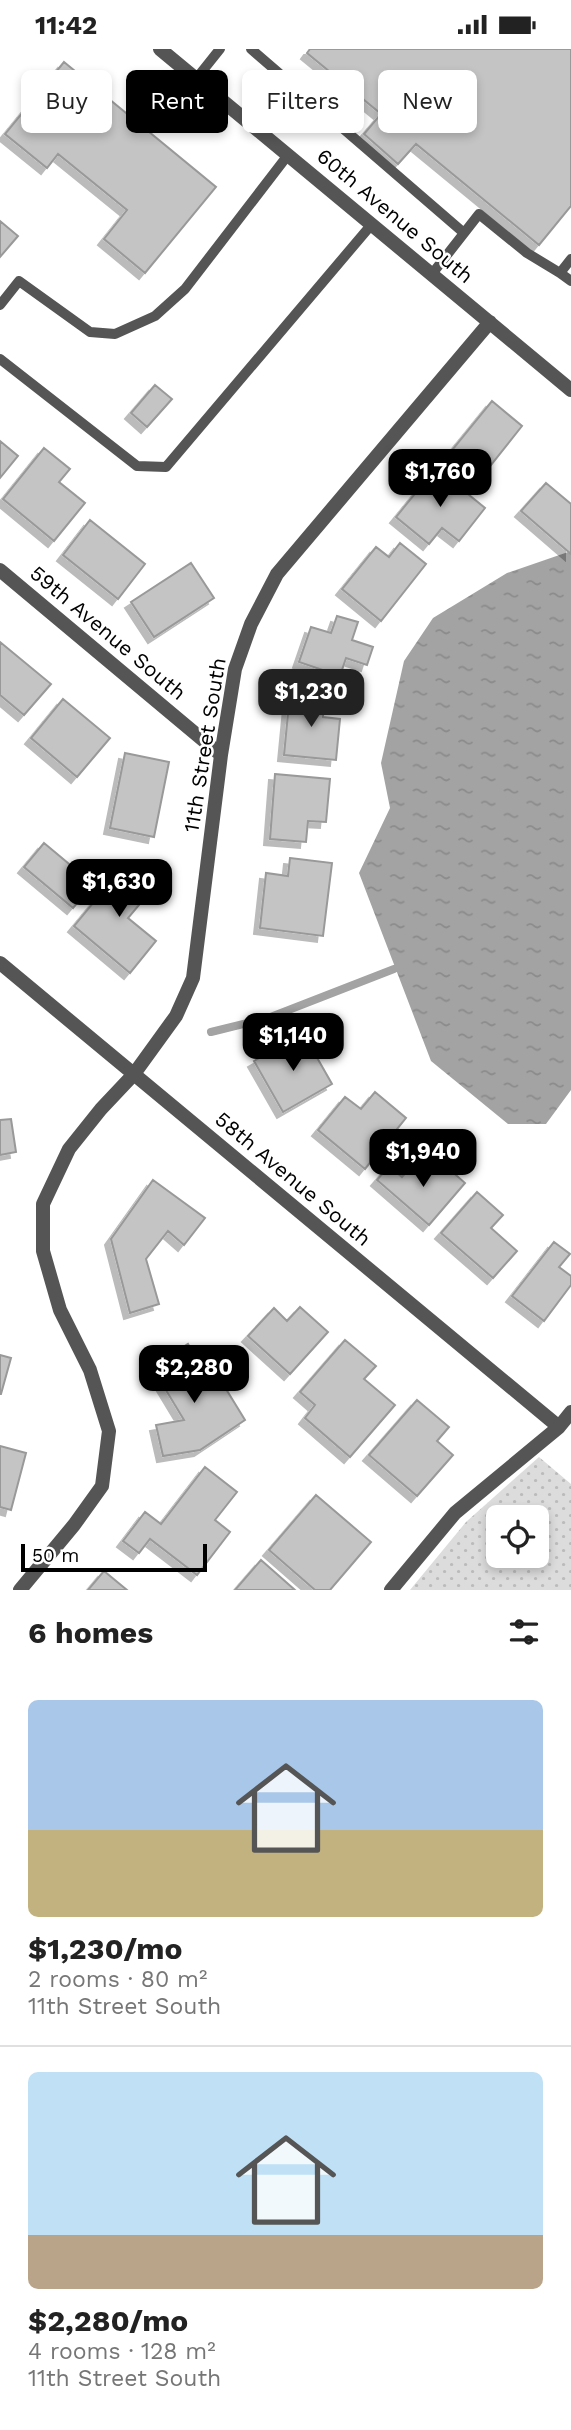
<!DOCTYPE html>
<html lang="en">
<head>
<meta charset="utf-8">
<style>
	:root { --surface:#fff; --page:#f6f6f6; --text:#222; --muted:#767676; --line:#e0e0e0; --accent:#000 }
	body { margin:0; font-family:"Work Sans",sans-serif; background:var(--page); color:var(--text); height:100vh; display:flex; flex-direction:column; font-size:26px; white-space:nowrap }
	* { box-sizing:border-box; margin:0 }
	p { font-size:23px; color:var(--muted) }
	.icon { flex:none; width:38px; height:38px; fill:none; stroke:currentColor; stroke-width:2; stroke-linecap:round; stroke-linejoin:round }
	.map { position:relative; height:1541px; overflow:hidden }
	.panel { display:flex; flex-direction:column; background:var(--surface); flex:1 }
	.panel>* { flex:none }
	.top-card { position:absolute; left:21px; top:21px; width:530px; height:63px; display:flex; gap:14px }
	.fabs { position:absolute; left:486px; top:1456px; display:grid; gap:14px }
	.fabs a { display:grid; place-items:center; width:63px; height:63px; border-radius:10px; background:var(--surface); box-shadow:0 4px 10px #0003; font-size:35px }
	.scale { position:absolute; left:21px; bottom:18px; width:186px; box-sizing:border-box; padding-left:7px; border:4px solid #000; border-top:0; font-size:19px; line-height:24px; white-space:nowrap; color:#000; -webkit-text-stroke:5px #fff; paint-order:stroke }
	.price { position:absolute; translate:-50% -60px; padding:0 16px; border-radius:14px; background:var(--accent); color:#fff; font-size:23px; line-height:46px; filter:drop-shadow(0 2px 4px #0008) }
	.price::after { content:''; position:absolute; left:50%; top:42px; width:21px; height:16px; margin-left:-10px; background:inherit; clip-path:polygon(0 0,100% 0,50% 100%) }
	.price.selected { background:#222; color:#fff }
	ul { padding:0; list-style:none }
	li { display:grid; align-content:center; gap:14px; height:371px; padding:0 28px }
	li+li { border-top:2px solid var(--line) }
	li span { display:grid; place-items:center; height:217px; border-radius:10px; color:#555 }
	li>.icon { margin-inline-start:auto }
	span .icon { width:126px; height:126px; fill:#fffc; stroke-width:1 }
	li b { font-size:30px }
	h2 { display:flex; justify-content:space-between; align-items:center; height:84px; padding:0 28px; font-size:30px }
	.pill { padding:0 24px; border-radius:10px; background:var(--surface); box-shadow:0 4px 10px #0003; font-size:24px; line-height:63px }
	.pill.selected { background:var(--accent); color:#fff }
	.status { display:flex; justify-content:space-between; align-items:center; height:49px; padding:0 35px; background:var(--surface); direction:ltr }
	.status svg { height:19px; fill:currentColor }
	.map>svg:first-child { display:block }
</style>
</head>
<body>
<div class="status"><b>11:42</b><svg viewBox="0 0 49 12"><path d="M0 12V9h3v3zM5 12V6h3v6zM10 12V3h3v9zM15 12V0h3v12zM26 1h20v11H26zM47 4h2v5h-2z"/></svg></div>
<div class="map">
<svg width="571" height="1541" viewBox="0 0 571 1541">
	<defs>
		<pattern id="grass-dots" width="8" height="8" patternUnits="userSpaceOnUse" patternTransform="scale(1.75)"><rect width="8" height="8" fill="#dcdcdc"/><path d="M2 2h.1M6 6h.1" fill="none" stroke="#bbb" stroke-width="1.8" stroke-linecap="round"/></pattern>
		<pattern id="water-ripples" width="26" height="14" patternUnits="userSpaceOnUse" patternTransform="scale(1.75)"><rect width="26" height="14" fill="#a3a3a3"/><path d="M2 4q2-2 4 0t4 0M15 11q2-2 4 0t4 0" fill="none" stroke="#8b8b8b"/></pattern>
		<filter id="shadow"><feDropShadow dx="-6" dy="6" stdDeviation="0" flood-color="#0004"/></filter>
	</defs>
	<rect width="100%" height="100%" fill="#fff"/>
	<path fill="url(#grass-dots)" fill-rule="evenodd" d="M 539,1408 L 571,1435 L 571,1541 L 410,1541 L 466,1473 ZM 499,1468 L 537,1468 L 537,1507 L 499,1507 Z"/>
	<path fill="url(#water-ripples)" d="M 571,502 L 571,1041 L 546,1075 L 508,1075 L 431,1012 L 359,824 L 390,759 L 381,714 L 404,612 L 433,569 L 507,524 Z"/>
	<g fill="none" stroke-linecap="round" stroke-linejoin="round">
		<path stroke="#a3a3a3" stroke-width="8" d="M 211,983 L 268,969 L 394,920"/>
	</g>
	<path fill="#c4c4c4" stroke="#999" stroke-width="2" filter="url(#shadow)" d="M 310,0 L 571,0 L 571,157 L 539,196 L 416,95 L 398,115 L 364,85 L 381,65 L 307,4 Z
		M 64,13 L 216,138 L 145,224 L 104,190 L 127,161 L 58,105 L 47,119 L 5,85 Z
		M 0,172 L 18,187 L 0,208 Z
		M 155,336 L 172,350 L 147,378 L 131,364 Z
		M 492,352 L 522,377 L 479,431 L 448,406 Z
		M 0,392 L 18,407 L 0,429 Z
		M 44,399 L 70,420 L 59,433 L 85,454 L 54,492 L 3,450 Z
		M 436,419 L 485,459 L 459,492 L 442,479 L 429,495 L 396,468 Z
		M 546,434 L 571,455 L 571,505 L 521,462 Z
		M 90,471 L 145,515 L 118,550 L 63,506 Z
		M 400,494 L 426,515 L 381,572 L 342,540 L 376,498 L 389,508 Z
		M 191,514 L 214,549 L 154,588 L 131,553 Z
		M 337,567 L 358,573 L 352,591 L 373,598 L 367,616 L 346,609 L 340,627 L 299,613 L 311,578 L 331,584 Z
		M 0,593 L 51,635 L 24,666 L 0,646 Z
		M 290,644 L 324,647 L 323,668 L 340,670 L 336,711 L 284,706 Z
		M 63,650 L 110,689 L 77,728 L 31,689 Z
		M 125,704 L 169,713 L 154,788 L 110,779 Z
		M 275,725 L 330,730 L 326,773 L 308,772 L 306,793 L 270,790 Z
		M 44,794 L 93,835 L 73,859 L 24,818 Z
		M 290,809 L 332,814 L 323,887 L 260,879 L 266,824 L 288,827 Z
		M 126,814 L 154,838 L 128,869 L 156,892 L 130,924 L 74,877 Z
		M 303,984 L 332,1035 L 283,1063 L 254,1012 Z
		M 375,1043 L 406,1069 L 365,1120 L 318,1081 L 345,1048 L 361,1060 Z
		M 11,1070 L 16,1103 L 0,1106 L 0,1071 Z
		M 439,1111 L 465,1134 L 429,1176 L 377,1131 L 389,1117 L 402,1128 L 414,1114 L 427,1125 Z
		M 153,1131 L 205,1169 L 184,1196 L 168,1182 L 146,1210 L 159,1255 L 130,1264 L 111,1190 Z
		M 477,1143 L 503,1166 L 491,1179 L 517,1202 L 493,1229 L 441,1184 Z
		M 554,1193 L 570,1205 L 559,1218 L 571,1227 L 571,1236 L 544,1272 L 512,1247 Z
		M 300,1258 L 328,1283 L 290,1325 L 248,1287 L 274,1259 L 287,1272 Z
		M 345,1291 L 376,1317 L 364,1330 L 395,1356 L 350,1408 L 305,1369 L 315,1356 L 300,1343 Z
		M 188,1295 L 209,1330 L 218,1327 L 245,1371 L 200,1401 L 163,1407 L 156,1376 L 184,1371 L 152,1318 Z
		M 0,1306 L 11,1309 L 1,1345 L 0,1345 Z
		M 417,1351 L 449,1378 L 437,1392 L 453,1406 L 417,1447 L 369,1406 Z
		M 0,1397 L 26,1404 L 11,1461 L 0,1458 Z
		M 205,1418 L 237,1443 L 215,1471 L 230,1483 L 197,1526 L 150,1490 L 139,1504 L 123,1492 L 145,1463 L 161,1475 Z
		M 316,1446 L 371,1493 L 330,1541 L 315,1541 L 269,1501 Z
		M 261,1511 L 295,1541 L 235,1541 Z
		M 104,1522 L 127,1541 L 88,1541 Z"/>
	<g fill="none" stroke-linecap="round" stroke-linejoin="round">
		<path stroke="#555" stroke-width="10" d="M 251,0 L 464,184
			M 196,30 L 220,0
			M 571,210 L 560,224 L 571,232
			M 432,225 L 479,165 L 527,204 L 560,224
			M 0,256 L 19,232 L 90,283 L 115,285 L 155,267 L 185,240 L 288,106
			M 0,310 L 137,417 L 166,418 L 372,175"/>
		<path stroke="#555" stroke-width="14" d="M 160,0 L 571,341
			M 0,521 L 221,706
			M 0,914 L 559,1378
			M 20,1541 L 74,1476 L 102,1437 L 109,1382 L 90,1321 L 60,1261 L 43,1202 L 43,1155 L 69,1100 L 101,1060 L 134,1025 L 176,967 L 193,929 L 221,706 L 235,620 L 251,575 L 277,525 L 490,273
			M 391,1541 L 455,1464 L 559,1378 L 571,1363"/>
	</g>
	<g text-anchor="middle" stroke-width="5" stroke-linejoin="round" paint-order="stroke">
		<g font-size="21" fill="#000" stroke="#fff">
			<text transform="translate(395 167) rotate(40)" y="7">60th Avenue South</text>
			<text transform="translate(108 584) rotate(40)" y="7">59th Avenue South</text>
			<text transform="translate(205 696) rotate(-81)" y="7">11th Street South</text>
			<text transform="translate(293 1130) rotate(40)" y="7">58th Avenue South</text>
		</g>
	</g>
</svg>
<div class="fabs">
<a><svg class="icon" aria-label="locate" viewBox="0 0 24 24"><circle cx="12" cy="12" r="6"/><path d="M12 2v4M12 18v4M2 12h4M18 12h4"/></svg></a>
</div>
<div class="scale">50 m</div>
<b class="price" style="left:440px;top:460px">$1,760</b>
<b class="price selected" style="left:311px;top:680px">$1,230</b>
<b class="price" style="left:119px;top:870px">$1,630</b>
<b class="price" style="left:293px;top:1024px">$1,140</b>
<b class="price" style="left:423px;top:1140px">$1,940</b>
<b class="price" style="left:194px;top:1356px">$2,280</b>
<div class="top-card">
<a class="pill">Buy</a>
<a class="pill selected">Rent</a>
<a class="pill">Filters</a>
<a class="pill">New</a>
</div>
</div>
<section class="panel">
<h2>6 homes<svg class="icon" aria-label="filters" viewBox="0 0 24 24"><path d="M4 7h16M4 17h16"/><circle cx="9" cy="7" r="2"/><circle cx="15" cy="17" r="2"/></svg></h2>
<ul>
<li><span style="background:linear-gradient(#a9c7e8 60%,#c2b280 0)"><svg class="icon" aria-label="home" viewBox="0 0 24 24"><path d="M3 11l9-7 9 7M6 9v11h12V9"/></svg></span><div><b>$1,230/mo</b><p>2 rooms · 80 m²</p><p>11th Street South</p></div></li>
<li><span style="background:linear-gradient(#bfe0f5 75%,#b9a48a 0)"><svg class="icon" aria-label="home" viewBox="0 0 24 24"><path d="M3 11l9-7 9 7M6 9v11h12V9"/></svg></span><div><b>$2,280/mo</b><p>4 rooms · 128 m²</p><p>11th Street South</p></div></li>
</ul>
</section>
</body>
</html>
